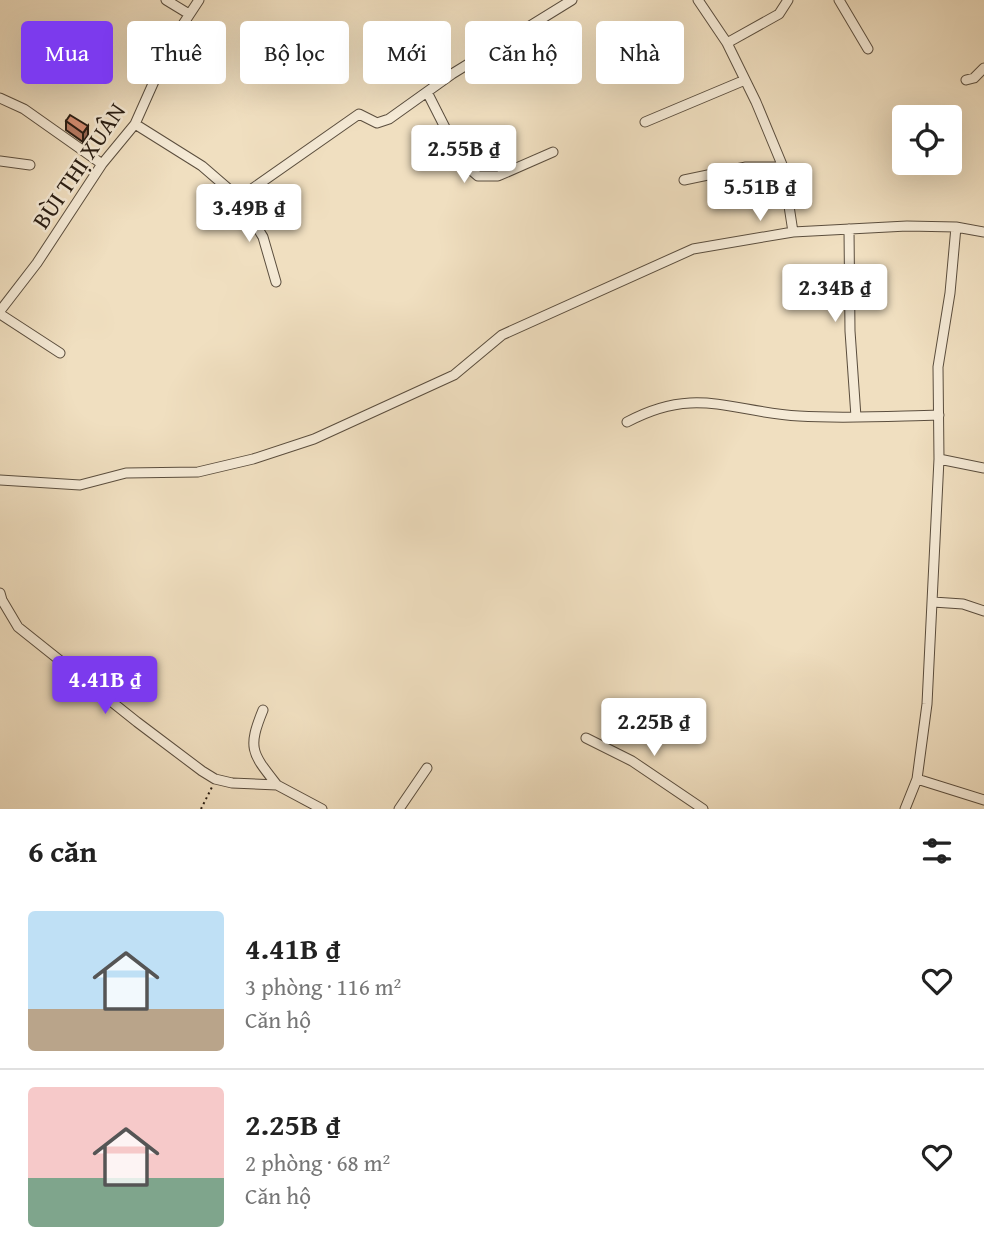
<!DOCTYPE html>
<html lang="vi">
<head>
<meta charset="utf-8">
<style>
	:root { --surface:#fff; --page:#f2f2f2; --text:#222; --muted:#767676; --line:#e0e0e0; --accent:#7c3aed }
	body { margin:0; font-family:"Gentium Book Plus",serif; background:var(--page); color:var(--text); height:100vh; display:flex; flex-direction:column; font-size:26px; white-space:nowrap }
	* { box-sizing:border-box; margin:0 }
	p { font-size:23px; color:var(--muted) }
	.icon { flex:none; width:38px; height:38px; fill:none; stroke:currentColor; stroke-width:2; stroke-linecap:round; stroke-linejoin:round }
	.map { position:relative; height:809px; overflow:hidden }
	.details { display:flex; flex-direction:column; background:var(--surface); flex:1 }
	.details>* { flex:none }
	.hud { position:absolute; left:21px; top:21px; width:943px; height:63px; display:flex; gap:14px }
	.buttons { position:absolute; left:892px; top:105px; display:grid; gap:14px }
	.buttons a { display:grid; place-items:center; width:70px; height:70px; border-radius:7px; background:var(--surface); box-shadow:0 7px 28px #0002; font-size:35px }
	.price { position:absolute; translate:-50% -60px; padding:0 16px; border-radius:7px; background:#fff; color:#222; font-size:23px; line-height:46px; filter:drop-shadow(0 2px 4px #0008) }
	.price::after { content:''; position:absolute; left:50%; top:42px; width:21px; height:16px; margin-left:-10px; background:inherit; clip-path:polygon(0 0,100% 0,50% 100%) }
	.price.on { background:var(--accent); color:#fff }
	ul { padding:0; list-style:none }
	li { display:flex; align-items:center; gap:21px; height:175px; padding:0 28px }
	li+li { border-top:2px solid var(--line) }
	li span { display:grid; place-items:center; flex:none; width:196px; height:140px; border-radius:7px; color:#555 }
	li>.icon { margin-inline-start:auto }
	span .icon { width:84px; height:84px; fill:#fffc; stroke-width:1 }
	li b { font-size:30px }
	h2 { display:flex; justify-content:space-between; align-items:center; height:84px; padding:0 28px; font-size:30px }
	.pill { padding:0 24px; border-radius:7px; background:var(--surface); box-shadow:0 7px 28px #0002; font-size:24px; line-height:63px }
	.pill.on { background:var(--accent); color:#fff }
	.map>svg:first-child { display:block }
</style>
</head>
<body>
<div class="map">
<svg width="984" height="809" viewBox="0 0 984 809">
	<rect width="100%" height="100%" fill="#f0dfc0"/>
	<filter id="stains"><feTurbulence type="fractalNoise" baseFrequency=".00286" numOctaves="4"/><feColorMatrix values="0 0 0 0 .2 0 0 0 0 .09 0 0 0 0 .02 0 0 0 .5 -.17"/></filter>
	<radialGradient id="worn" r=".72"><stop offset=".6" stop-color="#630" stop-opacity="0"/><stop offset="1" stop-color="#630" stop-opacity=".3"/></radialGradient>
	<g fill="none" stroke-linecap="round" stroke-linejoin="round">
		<defs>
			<path id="minor" d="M 166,0 L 189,14
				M 698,0 L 727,43 L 756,102 L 783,167 L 793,232
				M 839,0 L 868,49
				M 727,43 L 779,14 L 788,0
				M 966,80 L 974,78 L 984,68
				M 427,92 L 463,163 L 478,176 L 498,176 L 553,152
				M 0,98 L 24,109 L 102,164
				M 645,122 L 745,80
				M 135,124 L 202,166 L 239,198 L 359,114 L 377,123 L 389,119 L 452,74 L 572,0
				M 0,161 L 30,165
				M 684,180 L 746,167 L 783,167
				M 239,198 L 263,237 L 276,282
				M 956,227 L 984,232
				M 849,229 L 850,331 L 856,417
				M 0,311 L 37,263 L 102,164 L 135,124 L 172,41 L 199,0
				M 0,314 L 60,353
				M 627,422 C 696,385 730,412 799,416 C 846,419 893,416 939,415
				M 939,459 L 984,468
				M 0,480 L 80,485 L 126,473 L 198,472 L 253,459 L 314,439 L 454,375 L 502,335 L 693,249 L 793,232 L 907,226 L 956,227 L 950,293 L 938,367 L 939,459 L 927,704 L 917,779 L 905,809
				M 0,593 L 2,600 L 18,627 L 137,722 L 202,771 L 215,779 L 232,783 L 277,785 L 322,809
				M 933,602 L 963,604 L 984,611
				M 263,710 C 247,749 252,753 277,785
				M 586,738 L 632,761 L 703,809
				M 917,779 L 984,800
				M 399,809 L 427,768"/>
		</defs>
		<use href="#minor" stroke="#5b4e3e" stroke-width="11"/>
		<path stroke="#291d13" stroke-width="2" stroke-dasharray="2 3.5" stroke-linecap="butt" d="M 201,809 L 212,787"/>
		<use href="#minor" stroke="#f5ead6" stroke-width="9"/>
	</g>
	<path fill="#b97c65" stroke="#291d13" stroke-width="2" d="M 66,121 L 88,135 L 83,142 L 66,130 Z"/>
	<path fill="#966552" stroke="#291d13" stroke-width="2" d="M 88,126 L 88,135 L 83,142 L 83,133 Z"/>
	<path fill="#d79075" stroke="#291d13" stroke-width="2" d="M 70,115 L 88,126 L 83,133 L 66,121 Z"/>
	<g text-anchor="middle" stroke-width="5" stroke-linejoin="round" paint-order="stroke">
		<g font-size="24" fill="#291d13" stroke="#f5ead6">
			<text transform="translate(79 166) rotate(-56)" y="8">BÙI THỊ XUÂN</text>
		</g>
	</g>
	<rect width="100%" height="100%" filter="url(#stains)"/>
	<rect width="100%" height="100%" fill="url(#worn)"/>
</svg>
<div class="buttons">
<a><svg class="icon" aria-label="locate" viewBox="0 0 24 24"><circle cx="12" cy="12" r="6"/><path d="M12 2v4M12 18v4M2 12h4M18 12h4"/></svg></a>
</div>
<b class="price" style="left:464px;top:185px">2.55B ₫</b>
<b class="price" style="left:760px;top:223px">5.51B ₫</b>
<b class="price" style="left:249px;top:244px">3.49B ₫</b>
<b class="price" style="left:835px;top:324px">2.34B ₫</b>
<b class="price on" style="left:105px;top:716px">4.41B ₫</b>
<b class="price" style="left:654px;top:758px">2.25B ₫</b>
<div class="hud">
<a class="pill on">Mua</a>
<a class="pill">Thuê</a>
<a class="pill">Bộ lọc</a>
<a class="pill">Mới</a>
<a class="pill">Căn hộ</a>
<a class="pill">Nhà</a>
</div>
</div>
<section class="details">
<h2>6 căn<svg class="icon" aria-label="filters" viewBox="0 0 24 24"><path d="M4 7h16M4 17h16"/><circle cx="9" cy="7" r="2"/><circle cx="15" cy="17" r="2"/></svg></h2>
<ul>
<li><span style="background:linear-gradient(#bfe0f5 70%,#b9a48a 0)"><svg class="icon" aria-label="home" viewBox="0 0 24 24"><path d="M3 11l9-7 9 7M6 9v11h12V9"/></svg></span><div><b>4.41B ₫</b><p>3 phòng · 116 m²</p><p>Căn hộ</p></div><svg class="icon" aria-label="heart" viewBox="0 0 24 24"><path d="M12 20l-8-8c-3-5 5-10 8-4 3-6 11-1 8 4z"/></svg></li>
<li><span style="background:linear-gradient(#f6c9c9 65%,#7fa58c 0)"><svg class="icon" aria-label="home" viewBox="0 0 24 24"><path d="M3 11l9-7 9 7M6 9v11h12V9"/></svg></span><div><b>2.25B ₫</b><p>2 phòng · 68 m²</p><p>Căn hộ</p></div><svg class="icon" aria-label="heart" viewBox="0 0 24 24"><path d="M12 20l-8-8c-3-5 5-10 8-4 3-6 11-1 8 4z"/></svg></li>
</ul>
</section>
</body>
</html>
